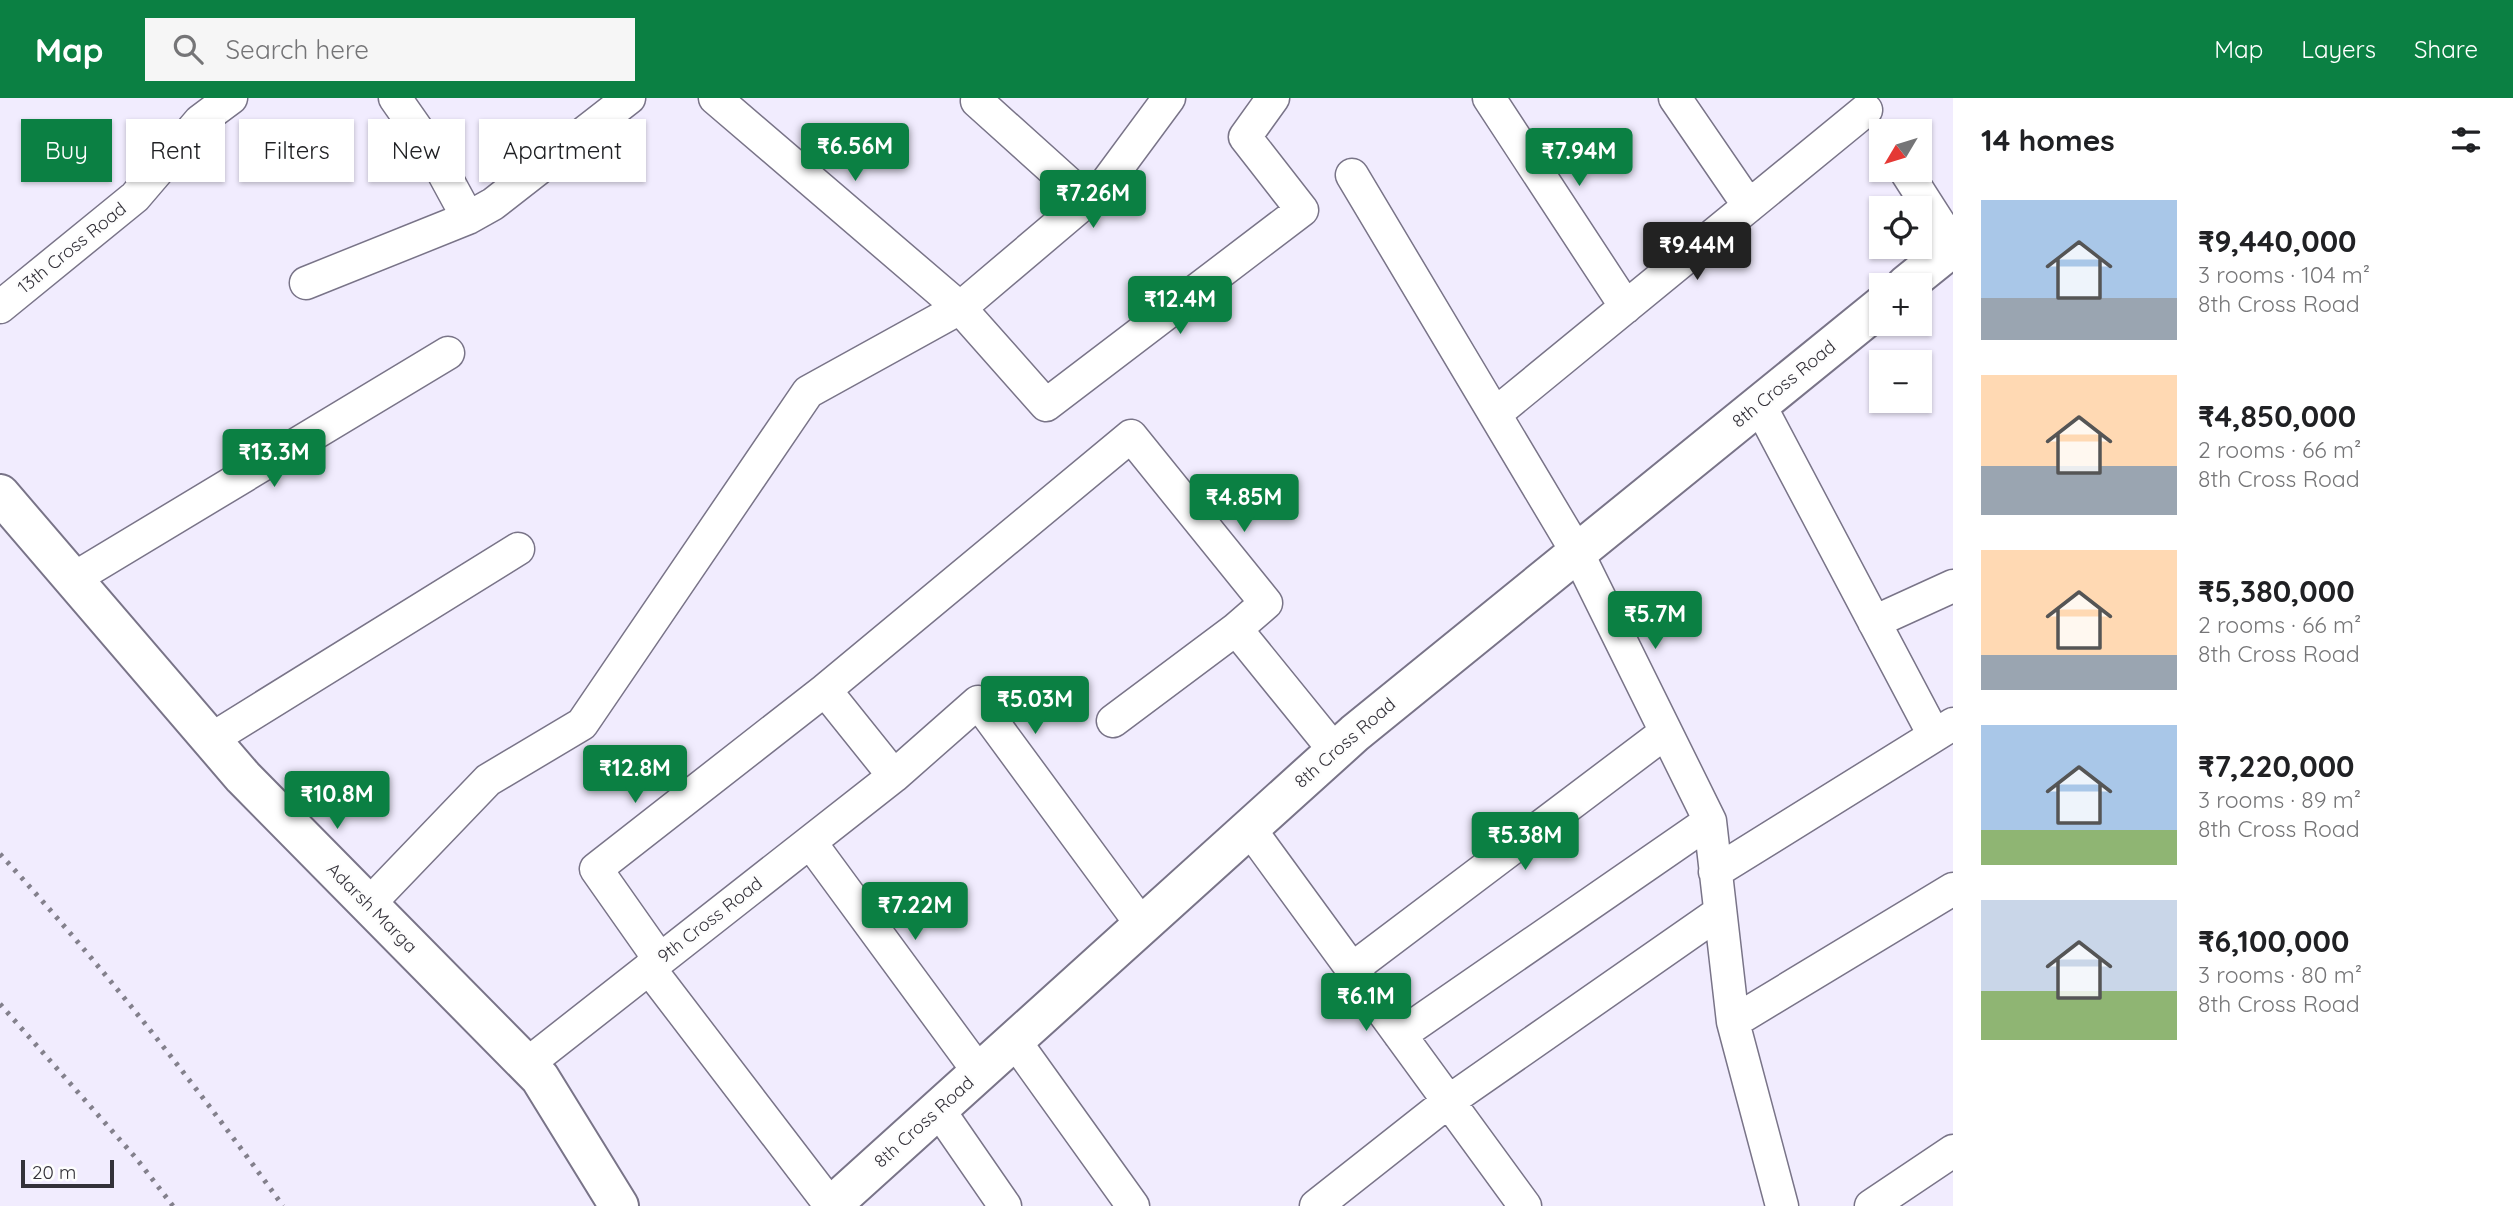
<!DOCTYPE html>
<html lang="en">
<head>
<meta charset="utf-8">
<style>
	:root { --surface:#fff; --page:#f6f6f6; --text:#202124; --muted:#757577; --accent:#0b8043 }
	body { margin:0; font-family:Quicksand,sans-serif; background:var(--page); color:var(--text); height:100vh; display:flex; flex-direction:column; font-size:26px; white-space:nowrap }
	* { box-sizing:border-box; margin:0 }
	p { font-size:23px; color:var(--muted) }
	.icon { flex:none; width:38px; height:38px; fill:none; stroke:currentColor; stroke-width:2; stroke-linecap:round; stroke-linejoin:round }
	.map { position:relative; flex:1; overflow:hidden }
	.sheet { display:flex; flex-direction:column; background:var(--surface); width:560px }
	.sheet>* { flex:none }
	.top-card { position:absolute; left:21px; top:21px; width:665px; height:63px; display:flex; gap:14px }
	.needle { width:46px; rotate:232deg }
	.buttons { position:absolute; left:1869px; top:21px; display:grid; gap:14px }
	.buttons a { display:grid; place-items:center; width:63px; height:63px; border-radius:0px; background:var(--surface); box-shadow:0 2px 5px #0004; font-size:35px }
	.scale { position:absolute; left:21px; bottom:18px; width:93px; box-sizing:border-box; padding-left:7px; border:4px solid #333139; border-top:0; font-size:19px; line-height:24px; white-space:nowrap; color:#333139; -webkit-text-stroke:5px #fdfdfd; paint-order:stroke }
	.price { position:absolute; translate:-50% -60px; padding:0 16px; border-radius:7px; background:var(--accent); color:#fff; font-size:23px; line-height:46px; filter:drop-shadow(0 2px 4px #0008) }
	.price::after { content:''; position:absolute; left:50%; top:42px; width:21px; height:16px; margin-left:-10px; background:inherit; clip-path:polygon(0 0,100% 0,50% 100%) }
	.price.on { background:#222; color:#fff }
	ul { padding:0; list-style:none }
	li { display:flex; align-items:center; gap:21px; height:175px; padding:0 28px }
	li span { display:grid; place-items:center; flex:none; width:196px; height:140px; border-radius:0px; color:#555 }
	li>.icon { margin-inline-start:auto }
	span .icon { width:84px; height:84px; fill:#fffc; stroke-width:1 }
	li b { font-size:30px }
	h2 { display:flex; justify-content:space-between; align-items:center; height:84px; padding:0 28px; font-size:30px }
	.tag { padding:0 24px; border-radius:0px; background:var(--surface); box-shadow:0 2px 5px #0004; font-size:24px; line-height:63px }
	.tag.on { background:var(--accent); color:#fff }
	header { display:flex; align-items:center; gap:42px; box-sizing:border-box; height:98px; padding:0 35px; background:var(--accent); color:#fff }
	header strong { font-size:33px }
	nav { display:flex; gap:38px; margin-inline-start:auto; font-size:24px }
	.search { width:490px; height:63px; background:var(--page); display:flex; align-items:center; gap:18px; box-sizing:border-box; padding:0 24px; border-radius:0px; color:var(--muted); font-size:26px }
	main { display:flex; flex:1; min-height:0 }
	.map>svg:first-child { display:block }
</style>
</head>
<body>
<header>
<strong>Map</strong>
<div class="search"><svg class="icon" aria-label="search" viewBox="0 0 24 24"><circle cx="10" cy="10" r="6"/><path d="M15 15l6 6"/></svg>Search here</div>
<nav><a>Map</a><a>Layers</a><a>Share</a></nav>
</header>
<main>
<div class="map">
<svg width="1953" height="1108" viewBox="0 0 1953 1108">
	<rect width="100%" height="100%" fill="#f1ecfe"/>
	<g fill="none" stroke-linecap="round" stroke-linejoin="round">
		<defs>
			<path id="street" d="M 395,0 L 430,50 L 468,120
				M 715,0 L 960,210 L 1046,307 L 1302,112 L 1245,39 L 1273,0
				M 979,0 L 977,3 L 1088,103
				M 1489,0 L 1626,209
				M 1675,0 L 1749,108
				M 1905,72 L 1953,147
				M 1352,77 L 1577,454 L 1710,723 L 1733,924 L 1953,791
				M 306,185 L 468,120 L 493,106 L 629,0
				M 0,209 L 135,99 L 200,23 L 231,0
				M 1759,306 L 1934,637
				M 1495,316 L 1866,12
				M 73,481 L 448,255
				M 1874,524 L 1953,488
				M 1113,623 L 1236,531 L 1335,653
				M 210,642 L 518,451
				M 894,678 L 825,592 L 1131,338 L 1266,505 L 1236,531
				M 1249,730 L 1525,1108
				M 810,744 L 979,974
				M 1715,774 L 1953,626
				M 368,807 L 488,682 L 582,626 L 808,294 L 960,210 L 1104,88 L 1169,0
				M 660,862 L 596,771 L 825,592
				M 649,870 L 831,1108
				M 1352,871 L 1666,634
				M 1733,924 L 1782,1108
				M 1400,937 L 1710,723
				M 1014,942 L 1133,1108
				M 526,967 L 894,678 L 978,604 L 1142,827
				M 938,1011 L 1005,1108
				M 1316,1108 L 1449,1003 L 1720,814
				M 1871,1108 L 1953,1053"/>
			<path id="secondary" d="M 1906,187 L 1953,149
				M 0,396 L 243,679 L 540,980 L 619,1108
				M 831,1108 L 1355,635 L 1881,208"/>
		</defs>
		<use href="#street" stroke="#797488" stroke-width="35"/>
		<use href="#secondary" stroke="#797488" stroke-width="42"/>
		<use href="#street" stroke="#fff" stroke-width="32"/>
		<use href="#secondary" stroke="#fff" stroke-width="38"/>
		<path stroke="#83808c" stroke-width="5" stroke-dasharray="3.5 7" stroke-linecap="butt" d="M 0,756 C 102,867 195,986 283,1108
			M 0,906 L 136,1060 L 173,1108"/>
	</g>
	<g text-anchor="middle" stroke-width="5" stroke-linejoin="round" paint-order="stroke">
		<g font-size="18" fill="#333139" stroke="#fdfdfd">
			<text transform="translate(72 150) rotate(-39)" y="6">13th Cross Road</text>
			<text transform="translate(1784 286) rotate(-39)" y="6">8th Cross Road</text>
			<text transform="translate(1345 645) rotate(-41)" y="6">8th Cross Road</text>
			<text transform="translate(372 810) rotate(45)" y="6">Adarsh Marga</text>
			<text transform="translate(710 822) rotate(-38)" y="6">9th Cross Road</text>
			<text transform="translate(924 1024) rotate(-42)" y="6">8th Cross Road</text>
		</g>
	</g>
</svg>
<div class="buttons">
<a><svg class="needle" viewBox="-14 -14 28 28"><path d="M0-13l5 13h-10z" fill="#e53935"/><path d="M0 13l5-13h-10z" fill="#757577"/></svg></a>
<a><svg class="icon" aria-label="locate" viewBox="0 0 24 24"><circle cx="12" cy="12" r="6"/><path d="M12 2v4M12 18v4M2 12h4M18 12h4"/></svg></a>
<a>+</a>
<a>−</a>
</div>
<div class="scale">20 m</div>
<b class="price" style="left:855px;top:85px">₹6.56M</b>
<b class="price" style="left:1579px;top:90px">₹7.94M</b>
<b class="price" style="left:1093px;top:132px">₹7.26M</b>
<b class="price on" style="left:1697px;top:184px">₹9.44M</b>
<b class="price" style="left:1180px;top:238px">₹12.4M</b>
<b class="price" style="left:274px;top:391px">₹13.3M</b>
<b class="price" style="left:1244px;top:436px">₹4.85M</b>
<b class="price" style="left:1655px;top:553px">₹5.7M</b>
<b class="price" style="left:1035px;top:638px">₹5.03M</b>
<b class="price" style="left:635px;top:707px">₹12.8M</b>
<b class="price" style="left:337px;top:733px">₹10.8M</b>
<b class="price" style="left:1525px;top:774px">₹5.38M</b>
<b class="price" style="left:915px;top:844px">₹7.22M</b>
<b class="price" style="left:1366px;top:935px">₹6.1M</b>
<div class="top-card">
<a class="tag on">Buy</a>
<a class="tag">Rent</a>
<a class="tag">Filters</a>
<a class="tag">New</a>
<a class="tag">Apartment</a>
</div>
</div>
<section class="sheet">
<h2>14 homes<svg class="icon" aria-label="filters" viewBox="0 0 24 24"><path d="M4 7h16M4 17h16"/><circle cx="9" cy="7" r="2"/><circle cx="15" cy="17" r="2"/></svg></h2>
<ul>
<li><span style="background:linear-gradient(#a9c7e8 70%,#9aa5b1 0)"><svg class="icon" aria-label="home" viewBox="0 0 24 24"><path d="M3 11l9-7 9 7M6 9v11h12V9"/></svg></span><div><b>₹9,440,000</b><p>3 rooms · 104 m²</p><p>8th Cross Road</p></div></li>
<li><span style="background:linear-gradient(#ffd9b3 65%,#9aa5b1 0)"><svg class="icon" aria-label="home" viewBox="0 0 24 24"><path d="M3 11l9-7 9 7M6 9v11h12V9"/></svg></span><div><b>₹4,850,000</b><p>2 rooms · 66 m²</p><p>8th Cross Road</p></div></li>
<li><span style="background:linear-gradient(#ffd9b3 75%,#9aa5b1 0)"><svg class="icon" aria-label="home" viewBox="0 0 24 24"><path d="M3 11l9-7 9 7M6 9v11h12V9"/></svg></span><div><b>₹5,380,000</b><p>2 rooms · 66 m²</p><p>8th Cross Road</p></div></li>
<li><span style="background:linear-gradient(#a9c7e8 75%,#8fb573 0)"><svg class="icon" aria-label="home" viewBox="0 0 24 24"><path d="M3 11l9-7 9 7M6 9v11h12V9"/></svg></span><div><b>₹7,220,000</b><p>3 rooms · 89 m²</p><p>8th Cross Road</p></div></li>
<li><span style="background:linear-gradient(#c9d6e8 65%,#8fb573 0)"><svg class="icon" aria-label="home" viewBox="0 0 24 24"><path d="M3 11l9-7 9 7M6 9v11h12V9"/></svg></span><div><b>₹6,100,000</b><p>3 rooms · 80 m²</p><p>8th Cross Road</p></div></li>
</ul>
</section>
</main>
</body>
</html>
